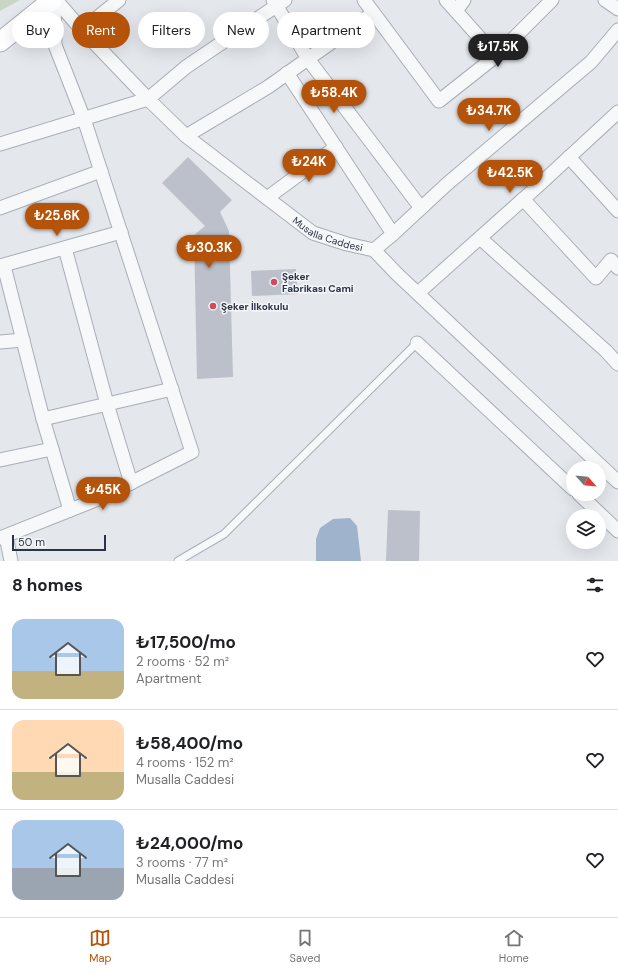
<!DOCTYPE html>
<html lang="en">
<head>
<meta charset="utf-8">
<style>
	:root { --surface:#fff; --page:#f6f6f6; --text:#202124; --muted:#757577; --line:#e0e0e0; --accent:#b45309 }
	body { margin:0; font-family:"DM Sans",sans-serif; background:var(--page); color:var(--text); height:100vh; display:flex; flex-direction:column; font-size:15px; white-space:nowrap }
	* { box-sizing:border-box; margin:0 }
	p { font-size:13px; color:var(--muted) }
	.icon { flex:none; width:22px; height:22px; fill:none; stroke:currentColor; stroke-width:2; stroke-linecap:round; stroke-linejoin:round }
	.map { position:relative; height:561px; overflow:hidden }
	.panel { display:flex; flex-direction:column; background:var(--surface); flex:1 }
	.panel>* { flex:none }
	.top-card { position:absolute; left:12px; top:12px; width:400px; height:36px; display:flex; gap:8px }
	.needle { width:26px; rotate:117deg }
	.fabs { position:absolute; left:566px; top:461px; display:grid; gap:8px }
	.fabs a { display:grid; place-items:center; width:40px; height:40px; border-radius:50%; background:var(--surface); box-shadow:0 4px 16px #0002; font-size:20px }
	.scale { position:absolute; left:12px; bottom:10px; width:94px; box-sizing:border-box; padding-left:4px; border:2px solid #2b3445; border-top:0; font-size:11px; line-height:14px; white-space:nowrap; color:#2b3445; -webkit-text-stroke:3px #f4f6f9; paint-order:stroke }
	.price { position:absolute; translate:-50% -34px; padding:0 9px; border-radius:14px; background:var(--accent); color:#fff; font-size:13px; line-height:26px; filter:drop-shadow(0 1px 2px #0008) }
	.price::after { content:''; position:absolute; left:50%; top:24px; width:12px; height:9px; margin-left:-6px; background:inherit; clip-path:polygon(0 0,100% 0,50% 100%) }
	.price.current { background:#222; color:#fff }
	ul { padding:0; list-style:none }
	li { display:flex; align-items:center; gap:12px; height:100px; padding:0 12px }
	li+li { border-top:1px solid var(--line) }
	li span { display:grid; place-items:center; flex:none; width:112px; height:80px; border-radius:12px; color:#555 }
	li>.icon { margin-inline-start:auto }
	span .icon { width:48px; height:48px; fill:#fffc; stroke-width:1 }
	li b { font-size:17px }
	h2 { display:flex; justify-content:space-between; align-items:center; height:48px; padding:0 12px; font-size:17px }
	.pill { padding:0 14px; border-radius:18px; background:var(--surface); box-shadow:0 4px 16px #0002; font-size:14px; line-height:36px }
	.pill.current { background:var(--accent); color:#fff }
	.menu { display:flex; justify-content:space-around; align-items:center; height:56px; border-top:1px solid var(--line); background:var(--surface); font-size:11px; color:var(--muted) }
	.menu a { display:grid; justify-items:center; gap:2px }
	.menu .current { color:var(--accent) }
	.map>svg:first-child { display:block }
</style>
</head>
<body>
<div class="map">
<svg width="618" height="561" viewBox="0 0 618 561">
	<rect width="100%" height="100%" fill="#e4e7ec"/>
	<path fill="#c9d6c5" d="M 0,0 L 20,0 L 0,11 Z"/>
	<path fill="#9fb4cc" d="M 350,518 L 357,526 L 361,561 L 316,561 L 316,539 L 320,528 L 333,519 Z"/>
	<path fill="#bbc0ca" d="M 188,157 L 232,200 L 220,212 L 229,231 L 233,377 L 197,379 L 194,235 L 205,226 L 162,183 Z
		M 296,269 L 298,294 L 252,296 L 251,271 Z
		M 388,510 L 420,511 L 419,561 L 386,561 Z"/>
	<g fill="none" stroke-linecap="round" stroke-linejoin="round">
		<defs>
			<path id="lane" d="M 178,561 L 224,534 L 417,343"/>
			<g id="street">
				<path id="s1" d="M 56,0 L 82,30 L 148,99 L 186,136 L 267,198 L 313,233 L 347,244 L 374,250 L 397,274 L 618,482"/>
				<path d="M 273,0 L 308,59 L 421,208"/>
				<path d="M 364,0 L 439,101 L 496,56"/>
				<path d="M 446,0 L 496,56 L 552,0"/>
				<path d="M 605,0 L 618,9"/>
				<path d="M 456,11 L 464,0"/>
				<path d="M 82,30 L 119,0"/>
				<path d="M 287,73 L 393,234"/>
				<path d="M 186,136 L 268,87 L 373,13"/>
				<path d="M 0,144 L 148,99 L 186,67 L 285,0"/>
				<path d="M 569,157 L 618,211"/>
				<path d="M 267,198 L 336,147"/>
				<path d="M 523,199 L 560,239 L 596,278 L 611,260 L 618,268"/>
				<path d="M 0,208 L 101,171"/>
				<path d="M 480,238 L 606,351 L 618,364"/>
				<path d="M 65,248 L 107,404 L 131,483"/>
				<path d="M 374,250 L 393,234 L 447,184 L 591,62 L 618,30"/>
				<path d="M 0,266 L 121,232"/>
				<path d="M 4,266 L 43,419 L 70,510"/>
				<path d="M 418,293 L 539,185 L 618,112"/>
				<path d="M 0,342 L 23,340"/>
				<path d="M 417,343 L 573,489"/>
				<path d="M 43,419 L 172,389"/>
				<path d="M 0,460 L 52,449"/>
				<path d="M 579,494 L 618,531"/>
				<path d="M 6,536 L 11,561"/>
				<path d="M 0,538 L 103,497 L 192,452 L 84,119 L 55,45 L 54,0"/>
			</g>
			<path id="secondary" d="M 0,42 L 52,0"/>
		</defs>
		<use href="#lane" stroke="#a9aeb7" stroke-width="9"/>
		<use href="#street" stroke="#a9aeb7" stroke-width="15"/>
		<use href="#secondary" stroke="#a9aeb7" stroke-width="21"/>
		<use href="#lane" stroke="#f7f8fa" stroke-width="7"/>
		<use href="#street" stroke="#f7f8fa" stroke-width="13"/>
		<use href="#secondary" stroke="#fff" stroke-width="19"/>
	</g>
	<g fill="#d1495b" stroke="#f4f6f9" stroke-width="1.5">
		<circle cx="274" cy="282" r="4"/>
		<circle cx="213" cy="306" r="4"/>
	</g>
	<g text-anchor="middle" stroke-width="3" stroke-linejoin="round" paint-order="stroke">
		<g font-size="10" fill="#2b3445" stroke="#f4f6f9">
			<text dy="4" stroke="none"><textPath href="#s1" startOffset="362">Musalla Caddesi</textPath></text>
		</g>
		<g font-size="10" font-weight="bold" fill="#2b3445" stroke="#f4f6f9" text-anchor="start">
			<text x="282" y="280">Şeker<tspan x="282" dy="12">Fabrikası Cami</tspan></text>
			<text x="221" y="310">Şeker İlkokulu</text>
		</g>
	</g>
</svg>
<div class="fabs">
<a><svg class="needle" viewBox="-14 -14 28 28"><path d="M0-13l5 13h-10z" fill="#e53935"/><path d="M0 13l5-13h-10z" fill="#757577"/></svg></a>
<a><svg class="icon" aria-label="layers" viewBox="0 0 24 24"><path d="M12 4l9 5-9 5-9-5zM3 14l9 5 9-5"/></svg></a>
</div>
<div class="scale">50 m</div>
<b class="price current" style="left:498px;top:68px">₺17.5K</b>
<b class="price" style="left:334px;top:114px">₺58.4K</b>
<b class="price" style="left:489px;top:132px">₺34.7K</b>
<b class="price" style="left:309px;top:183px">₺24K</b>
<b class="price" style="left:510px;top:194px">₺42.5K</b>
<b class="price" style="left:57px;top:237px">₺25.6K</b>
<b class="price" style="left:209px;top:269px">₺30.3K</b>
<b class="price" style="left:103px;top:511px">₺45K</b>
<div class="top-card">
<a class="pill">Buy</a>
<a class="pill current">Rent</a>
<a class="pill">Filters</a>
<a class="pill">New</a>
<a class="pill">Apartment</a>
</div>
</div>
<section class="panel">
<h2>8 homes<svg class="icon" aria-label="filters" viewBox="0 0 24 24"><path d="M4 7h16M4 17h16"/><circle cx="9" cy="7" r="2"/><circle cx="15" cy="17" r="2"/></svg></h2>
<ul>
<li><span style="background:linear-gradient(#a9c7e8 65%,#c2b280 0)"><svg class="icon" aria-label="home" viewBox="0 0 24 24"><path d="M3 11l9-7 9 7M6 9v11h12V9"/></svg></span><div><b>₺17,500/mo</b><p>2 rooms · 52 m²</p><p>Apartment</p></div><svg class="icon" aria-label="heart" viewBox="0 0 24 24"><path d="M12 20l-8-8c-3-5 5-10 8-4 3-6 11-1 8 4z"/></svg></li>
<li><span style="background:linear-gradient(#ffd9b3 65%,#c2b280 0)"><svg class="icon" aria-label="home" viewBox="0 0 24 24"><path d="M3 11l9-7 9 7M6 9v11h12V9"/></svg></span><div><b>₺58,400/mo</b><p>4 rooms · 152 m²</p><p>Musalla Caddesi</p></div><svg class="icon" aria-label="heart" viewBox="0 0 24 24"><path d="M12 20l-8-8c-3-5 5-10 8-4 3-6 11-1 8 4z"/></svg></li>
<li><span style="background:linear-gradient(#a9c7e8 60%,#9aa5b1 0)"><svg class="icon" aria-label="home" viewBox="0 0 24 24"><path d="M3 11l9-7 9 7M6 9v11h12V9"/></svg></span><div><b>₺24,000/mo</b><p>3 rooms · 77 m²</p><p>Musalla Caddesi</p></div><svg class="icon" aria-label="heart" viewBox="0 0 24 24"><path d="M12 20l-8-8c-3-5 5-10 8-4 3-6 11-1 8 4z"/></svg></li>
</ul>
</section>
<nav class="menu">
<a class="current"><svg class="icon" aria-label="map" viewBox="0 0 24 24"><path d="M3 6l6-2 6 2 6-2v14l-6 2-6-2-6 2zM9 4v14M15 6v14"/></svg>Map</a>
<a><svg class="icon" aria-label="saved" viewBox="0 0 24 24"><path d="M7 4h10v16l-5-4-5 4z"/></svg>Saved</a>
<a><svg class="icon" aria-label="home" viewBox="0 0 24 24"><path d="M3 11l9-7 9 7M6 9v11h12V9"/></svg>Home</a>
</nav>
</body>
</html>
